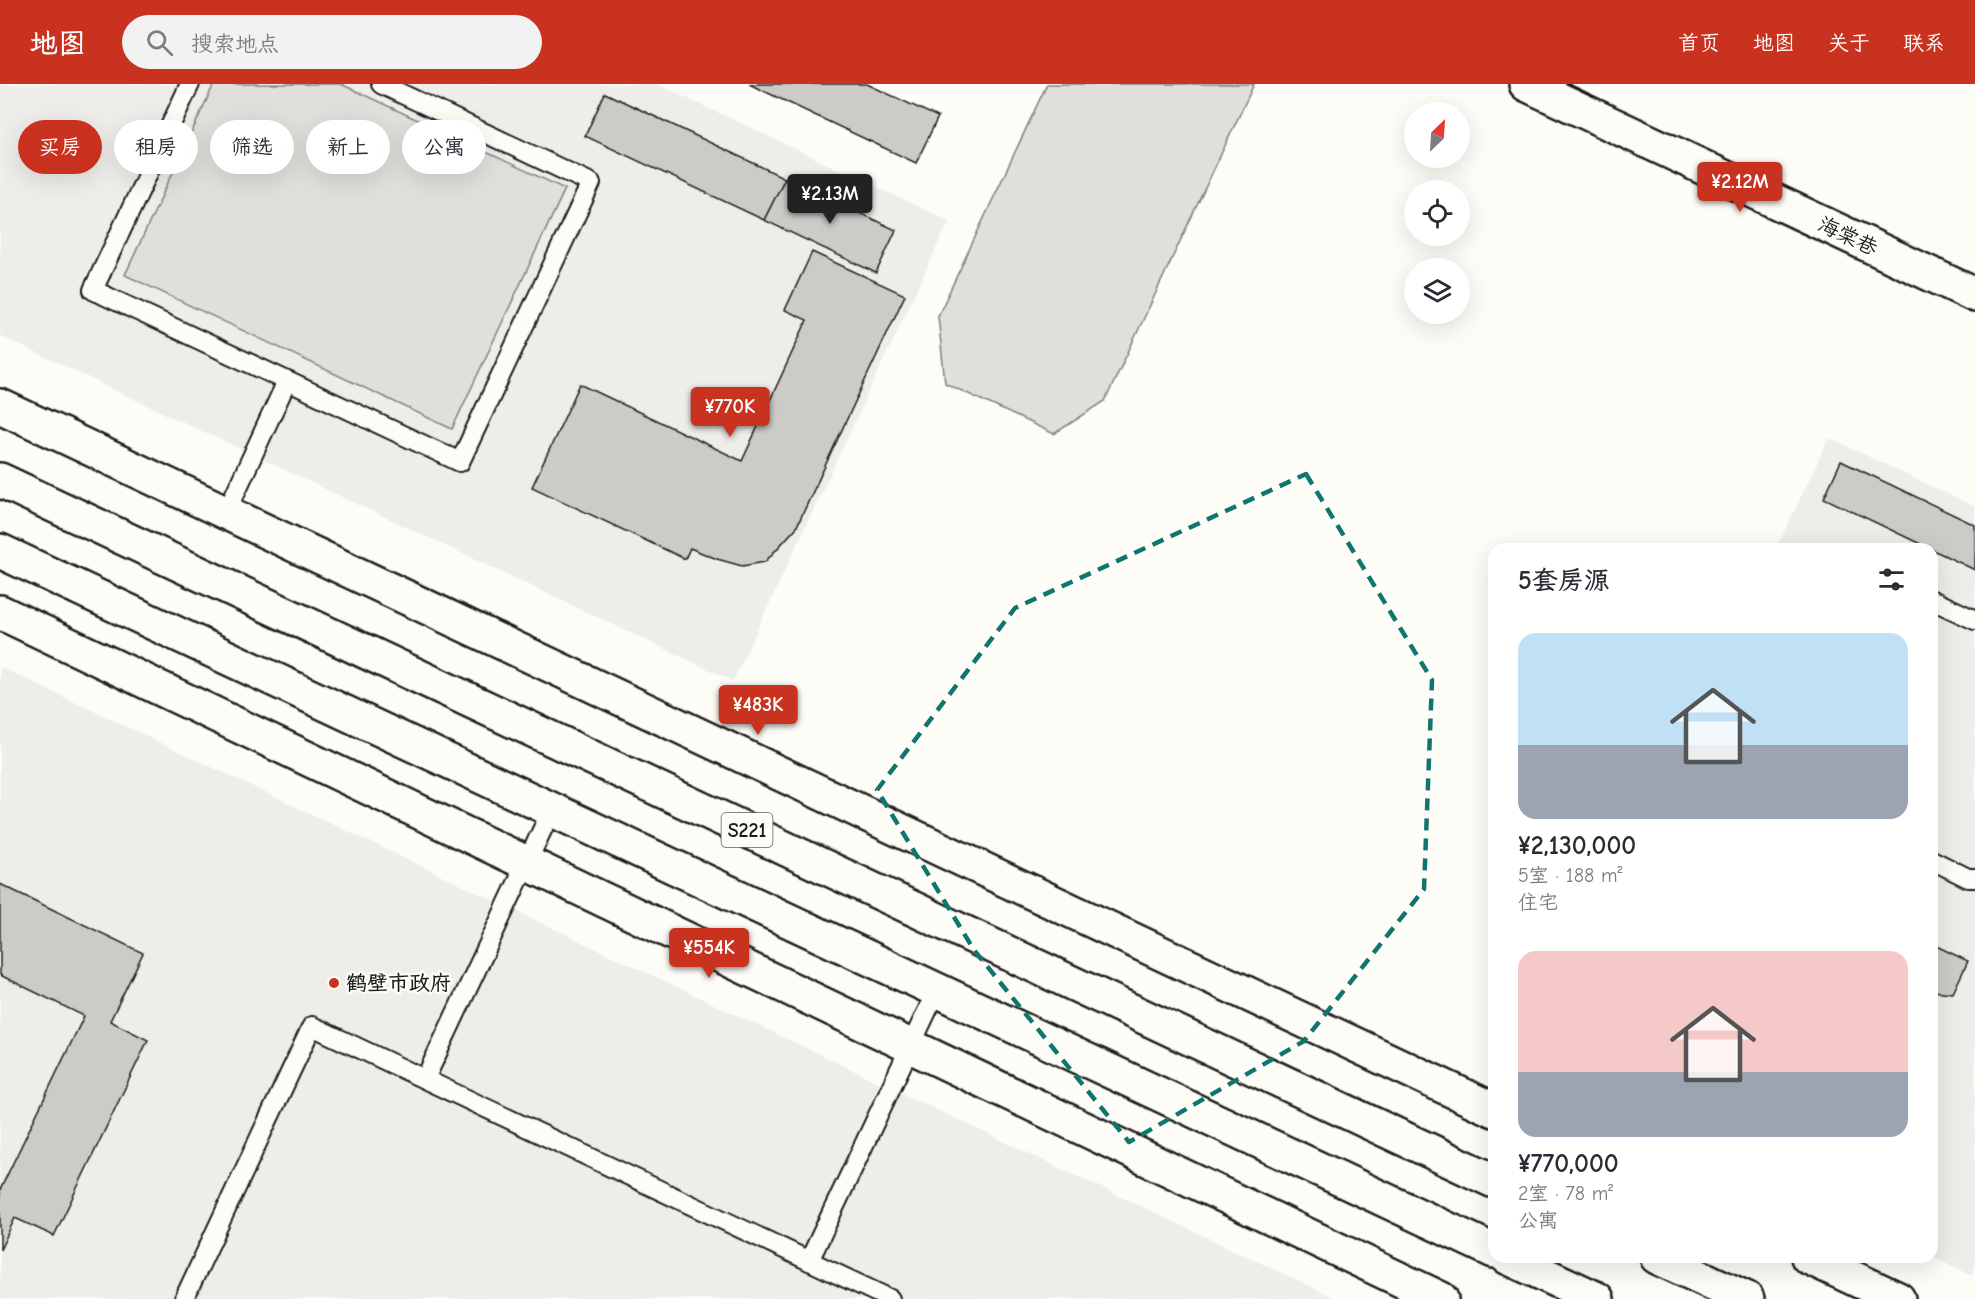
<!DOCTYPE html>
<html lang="zh">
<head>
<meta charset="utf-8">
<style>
	:root { --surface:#fff; --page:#f2f2f3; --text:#2b2b33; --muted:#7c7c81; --accent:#c8321e }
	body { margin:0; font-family:"Comic Neue","LXGW WenKai TC",sans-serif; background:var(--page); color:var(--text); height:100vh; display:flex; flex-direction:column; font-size:22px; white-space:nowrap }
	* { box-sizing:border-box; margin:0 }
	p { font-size:20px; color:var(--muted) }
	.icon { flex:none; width:33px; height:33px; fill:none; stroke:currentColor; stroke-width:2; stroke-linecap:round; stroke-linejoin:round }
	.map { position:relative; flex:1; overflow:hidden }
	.panel { position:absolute; left:1488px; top:459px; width:450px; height:720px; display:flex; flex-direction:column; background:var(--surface); border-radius:18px; box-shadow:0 6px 24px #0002 }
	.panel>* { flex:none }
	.banner { position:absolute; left:18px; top:36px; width:570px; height:54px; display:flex; gap:12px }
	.needle { width:39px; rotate:25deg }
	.controls { position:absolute; left:1404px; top:18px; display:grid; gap:12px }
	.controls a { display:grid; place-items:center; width:66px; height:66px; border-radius:50%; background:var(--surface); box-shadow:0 6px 24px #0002; font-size:30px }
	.price { position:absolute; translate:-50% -51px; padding:0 14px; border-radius:6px; background:var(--accent); color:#fff; font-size:20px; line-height:39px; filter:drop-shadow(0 2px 3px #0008) }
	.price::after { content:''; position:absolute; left:50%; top:36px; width:18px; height:14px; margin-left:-9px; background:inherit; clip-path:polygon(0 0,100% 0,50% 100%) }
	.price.active { background:#222; color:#fff }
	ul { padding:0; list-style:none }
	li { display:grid; align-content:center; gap:12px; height:318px; padding:0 30px }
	li span { display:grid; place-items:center; height:186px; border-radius:18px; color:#555 }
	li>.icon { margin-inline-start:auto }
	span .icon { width:108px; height:108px; fill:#fffc; stroke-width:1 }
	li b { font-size:26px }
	h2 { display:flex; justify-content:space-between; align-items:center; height:72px; padding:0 30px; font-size:26px }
	.pill { padding:0 21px; border-radius:27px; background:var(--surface); box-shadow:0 6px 24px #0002; font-size:21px; line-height:54px }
	.pill.active { background:var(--accent); color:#fff }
	header { display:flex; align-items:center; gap:36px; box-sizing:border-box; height:84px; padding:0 30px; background:var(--accent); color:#fff }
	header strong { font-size:28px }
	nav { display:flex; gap:33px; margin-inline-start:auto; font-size:21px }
	.search { width:420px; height:54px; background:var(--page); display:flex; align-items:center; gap:15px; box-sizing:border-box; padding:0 21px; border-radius:33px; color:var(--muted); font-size:22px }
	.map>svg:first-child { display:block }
</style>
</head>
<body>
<header>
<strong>地图</strong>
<div class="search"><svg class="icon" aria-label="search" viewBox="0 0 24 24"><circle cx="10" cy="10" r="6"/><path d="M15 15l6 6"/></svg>搜索地点</div>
<nav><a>首页</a><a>地图</a><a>关于</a><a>联系</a></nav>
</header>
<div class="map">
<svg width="1975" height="1215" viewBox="0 0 1975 1215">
	<rect width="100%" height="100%" fill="#fdfcf7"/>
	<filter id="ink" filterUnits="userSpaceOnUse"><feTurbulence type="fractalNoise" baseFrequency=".0167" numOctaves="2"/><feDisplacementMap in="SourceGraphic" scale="12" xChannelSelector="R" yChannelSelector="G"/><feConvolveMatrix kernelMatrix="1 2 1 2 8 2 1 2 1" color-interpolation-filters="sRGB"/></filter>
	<g filter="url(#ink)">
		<path fill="#eeede9" d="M 0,0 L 657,0 L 949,137 L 733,597 L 0,252 Z
			M 1829,354 L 1975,423 L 1975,1183 L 1971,1191 L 1932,1173 L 1932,465 L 1776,465 Z
			M 0,583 L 1337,1215 L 0,1215 Z"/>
		<path fill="#e0dfdb" stroke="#7e7e7c" stroke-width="1.5" d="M 214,0 L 341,0 L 565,105 L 452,345 L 125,191 Z
			M 1047,0 L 1254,0 L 1105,317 L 1054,350 L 945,299 L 938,232 Z"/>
		<path fill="#cccbc8" stroke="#1c1c1c" stroke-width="1.5" d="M 749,0 L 867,0 L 938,33 L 916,79 Z
			M 605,9 L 785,94 L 764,136 L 585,52 Z
			M 785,94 L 896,146 L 876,189 L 764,136 Z
			M 812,168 L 905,211 L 796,444 L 765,478 L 742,482 L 717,475 L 690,464 L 685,475 L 532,403 L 580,300 L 742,377 L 807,236 L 785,226 Z
			M 1841,377 L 1975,441 L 1975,486 L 1824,414 Z
			M 0,800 L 143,869 L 110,937 L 148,956 L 54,1152 L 15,1134 L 0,1166 L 0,1106 L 84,932 L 0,891 Z
			M 1932,860 L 1968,877 L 1953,909 L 1932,907 Z"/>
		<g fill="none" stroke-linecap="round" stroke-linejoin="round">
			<defs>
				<path id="lane" d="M 190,0 L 93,206 L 460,378 L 591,99 L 381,0
					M 226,429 L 287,297
					M 1932,516 L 1975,536
					M 1932,776 L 1968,794 L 1975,794
					M 425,995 L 552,725
					M 809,1177 L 937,906
					M 184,1215 L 312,942 L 890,1215"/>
				<path id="street" d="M 1526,0 L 1975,211
					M 0,322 L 1494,1026
					M 0,528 L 1441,1215
					M 1808,1173 L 1898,1215"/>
				<path id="primary" d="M 0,396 L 1494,1097
					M 0,467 L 1494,1167
					M 1507,1173 L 1597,1215
					M 1657,1173 L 1747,1215"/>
			</defs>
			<use href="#lane" stroke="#1c1c1c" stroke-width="22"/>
			<use href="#street" stroke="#1c1c1c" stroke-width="38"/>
			<use href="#primary" stroke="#1c1c1c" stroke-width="38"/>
			<use href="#lane" stroke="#fdfcf7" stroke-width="18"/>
			<use href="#street" stroke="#fdfcf7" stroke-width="33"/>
			<use href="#primary" stroke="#fdfcf7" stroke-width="33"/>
		</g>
	</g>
	<path fill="none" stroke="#0f766e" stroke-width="4.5" stroke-dasharray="12 8" stroke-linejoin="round" d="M 1306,390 L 1432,596 L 1424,805 L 1304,957 L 1129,1058 L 974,866 L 877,706 L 1015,524 Z"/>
	<circle fill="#c8321e" stroke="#fdfcf7" stroke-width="2" cx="334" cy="899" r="6"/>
	<g text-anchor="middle" stroke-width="5" stroke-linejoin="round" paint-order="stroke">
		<rect fill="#fdfcf7" stroke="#605f5e" stroke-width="1.5" x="721.5" y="729" width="51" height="34" rx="4.5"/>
		<g font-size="20" font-weight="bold" fill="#1c1c1c">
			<text x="747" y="753">S221</text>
		</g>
		<g font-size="21" fill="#1c1c1c" stroke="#fdfcf7">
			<text transform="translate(1848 152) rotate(25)" y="7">海棠巷</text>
		</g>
		<g font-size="21" font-weight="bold" fill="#1c1c1c" stroke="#fdfcf7" text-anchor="start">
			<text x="346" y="906">鹤壁市政府</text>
		</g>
	</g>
</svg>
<div class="controls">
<a><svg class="needle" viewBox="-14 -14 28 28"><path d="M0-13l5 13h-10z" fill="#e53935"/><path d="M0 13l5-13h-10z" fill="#7c7c81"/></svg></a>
<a><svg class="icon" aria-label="locate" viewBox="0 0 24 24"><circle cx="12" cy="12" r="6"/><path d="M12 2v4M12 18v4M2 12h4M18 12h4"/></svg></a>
<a><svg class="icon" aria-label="layers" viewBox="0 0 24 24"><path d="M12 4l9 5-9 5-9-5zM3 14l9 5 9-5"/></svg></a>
</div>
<b class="price" style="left:1740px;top:129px">¥2.12M</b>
<b class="price active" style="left:830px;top:141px">¥2.13M</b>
<b class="price" style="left:730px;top:354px">¥770K</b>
<b class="price" style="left:758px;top:652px">¥483K</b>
<b class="price" style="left:709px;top:895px">¥554K</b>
<div class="banner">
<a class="pill active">买房</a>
<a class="pill">租房</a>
<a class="pill">筛选</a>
<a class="pill">新上</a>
<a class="pill">公寓</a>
</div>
<section class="panel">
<h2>5套房源<svg class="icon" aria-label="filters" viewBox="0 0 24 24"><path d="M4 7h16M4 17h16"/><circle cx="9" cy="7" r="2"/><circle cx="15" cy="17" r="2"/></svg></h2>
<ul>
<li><span style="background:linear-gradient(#bfe0f5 60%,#9aa5b1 0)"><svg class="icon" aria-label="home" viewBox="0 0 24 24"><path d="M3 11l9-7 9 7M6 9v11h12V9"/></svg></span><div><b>¥2,130,000</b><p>5室 · 188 m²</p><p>住宅</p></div></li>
<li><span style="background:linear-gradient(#f6c9c9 65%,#9aa5b1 0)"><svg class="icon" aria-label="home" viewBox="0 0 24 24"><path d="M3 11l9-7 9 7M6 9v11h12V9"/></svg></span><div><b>¥770,000</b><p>2室 · 78 m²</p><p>公寓</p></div></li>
</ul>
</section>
</div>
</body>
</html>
